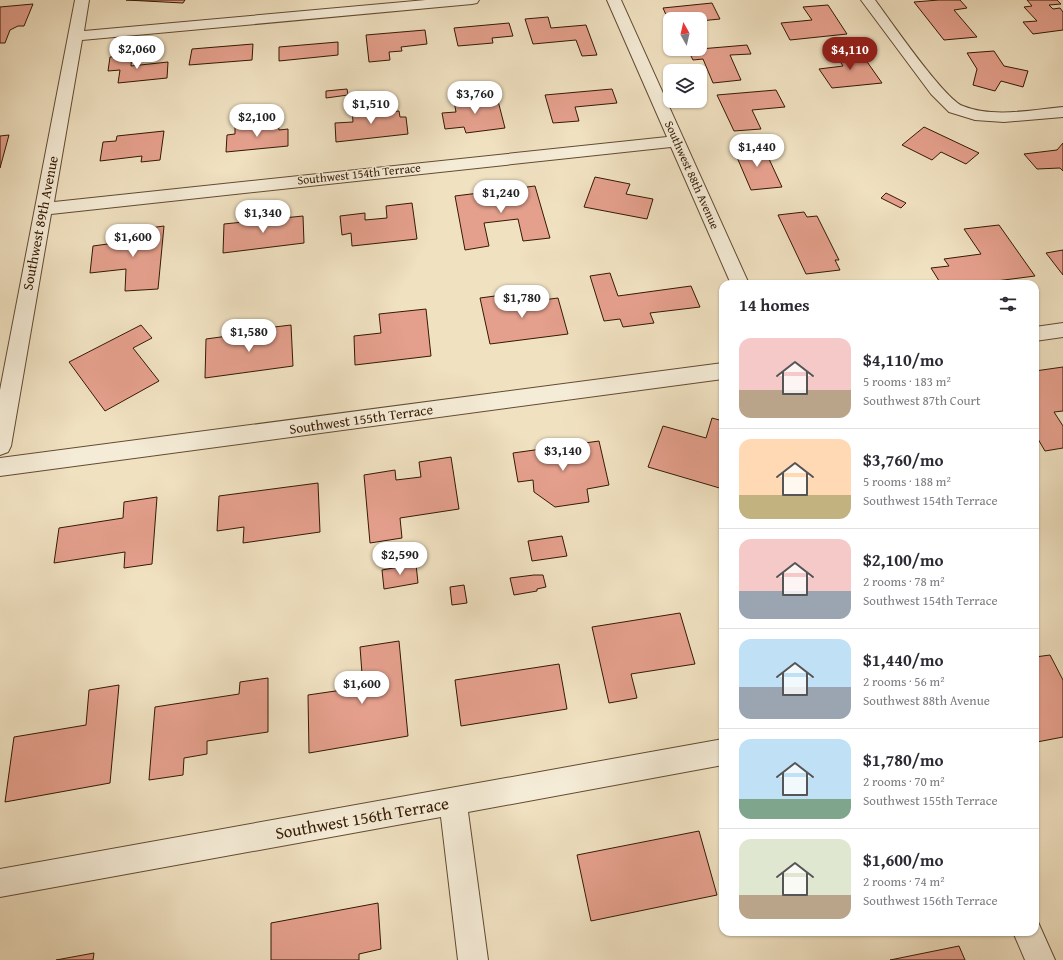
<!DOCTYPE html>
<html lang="en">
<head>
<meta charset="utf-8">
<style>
	:root { --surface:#fff; --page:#f2f2f3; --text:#2b2b33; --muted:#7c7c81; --line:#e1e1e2; --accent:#8f2418 }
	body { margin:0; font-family:"Gentium Book Plus",serif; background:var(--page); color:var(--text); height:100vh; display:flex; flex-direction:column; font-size:15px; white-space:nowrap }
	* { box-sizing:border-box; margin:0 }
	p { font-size:13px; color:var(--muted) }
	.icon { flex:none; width:22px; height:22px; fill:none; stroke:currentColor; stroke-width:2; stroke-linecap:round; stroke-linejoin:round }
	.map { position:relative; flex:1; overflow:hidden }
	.panel { position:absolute; left:719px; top:280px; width:320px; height:656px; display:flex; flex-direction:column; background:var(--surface); border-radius:12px; box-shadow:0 1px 3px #0004 }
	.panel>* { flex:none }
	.needle { width:26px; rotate:352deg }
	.fabs { position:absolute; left:663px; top:12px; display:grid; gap:8px }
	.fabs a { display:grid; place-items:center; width:44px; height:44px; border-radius:8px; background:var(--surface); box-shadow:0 1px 3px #0004; font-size:20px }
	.price { position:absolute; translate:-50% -34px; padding:0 9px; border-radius:14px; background:#fff; color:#222; font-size:13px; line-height:26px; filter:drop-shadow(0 1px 2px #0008) }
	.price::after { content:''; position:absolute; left:50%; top:24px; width:12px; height:9px; margin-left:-6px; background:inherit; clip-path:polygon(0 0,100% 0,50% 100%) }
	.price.current { background:var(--accent); color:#fff }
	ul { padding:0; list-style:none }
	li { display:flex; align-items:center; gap:12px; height:100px; padding:0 20px }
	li+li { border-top:1px solid var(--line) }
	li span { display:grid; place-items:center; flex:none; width:112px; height:80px; border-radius:12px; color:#555 }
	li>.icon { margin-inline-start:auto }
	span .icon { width:48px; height:48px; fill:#fffc; stroke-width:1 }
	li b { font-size:17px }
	h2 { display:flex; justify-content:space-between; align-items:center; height:48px; padding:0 20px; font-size:17px }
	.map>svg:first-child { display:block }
</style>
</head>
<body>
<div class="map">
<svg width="1063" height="960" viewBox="0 0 1063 960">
	<rect width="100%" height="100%" fill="#f0e1c1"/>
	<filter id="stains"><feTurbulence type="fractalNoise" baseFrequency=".005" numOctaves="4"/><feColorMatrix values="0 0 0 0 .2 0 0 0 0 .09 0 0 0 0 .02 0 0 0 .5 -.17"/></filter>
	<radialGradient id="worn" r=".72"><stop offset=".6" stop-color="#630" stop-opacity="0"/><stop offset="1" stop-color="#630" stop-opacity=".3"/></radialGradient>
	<path fill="#e5a08d" stroke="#341902" d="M 126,0 L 185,0 L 183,3 Z
		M 939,0 L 960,0 L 967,8 L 954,10 L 977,37 L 944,40 L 914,2 Z
		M 1027,0 L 1057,0 L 1061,4 L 1049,5 L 1053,9 L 1060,8 L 1063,12 L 1063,30 L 1033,34 L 1023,22 L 1037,21 L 1024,7 L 1032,6 Z
		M 712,3 L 720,19 L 700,21 L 700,19 L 670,19 L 670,24 L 663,8 Z
		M 33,4 L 24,26 L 18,26 L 10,30 L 5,43 L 0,43 L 0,7 Z
		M 828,5 L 847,34 L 790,40 L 781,23 L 812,20 L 803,7 Z
		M 548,17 L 551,28 L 586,25 L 597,55 L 582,56 L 576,40 L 533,44 L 525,19 Z
		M 509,23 L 513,36 L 492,38 L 493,43 L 458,46 L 454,28 Z
		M 425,30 L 427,44 L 401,47 L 402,51 L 389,52 L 390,60 L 369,62 L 366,35 Z
		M 338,42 L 338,55 L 279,61 L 279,47 Z
		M 253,44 L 252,60 L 189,65 L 192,49 Z
		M 747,45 L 751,54 L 730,55 L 741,80 L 713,83 L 703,59 L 693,60 L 688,50 Z
		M 858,49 L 882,83 L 832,88 L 819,69 L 843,66 L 833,51 Z
		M 994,51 L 1004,66 L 1028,71 L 1023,87 L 1001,81 L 995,91 L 973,85 L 977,69 L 967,53 Z
		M 132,55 L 131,66 L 168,62 L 167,78 L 118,83 L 120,70 L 108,71 L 110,57 Z
		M 347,89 L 348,95 L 326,98 L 326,91 Z
		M 612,89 L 617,103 L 575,107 L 579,121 L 553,123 L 545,95 Z
		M 776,90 L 785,107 L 752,110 L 761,129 L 734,131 L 717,95 Z
		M 469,94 L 471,100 L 497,97 L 505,128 L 466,133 L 464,127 L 445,129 L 442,113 L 456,112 L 453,96 Z
		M 379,106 L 380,113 L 399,111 L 400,117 L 406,117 L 408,134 L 336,142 L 335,123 L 353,122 L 352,109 Z
		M 278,123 L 279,130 L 288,129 L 288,146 L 226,152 L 227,135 L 235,134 L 235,127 Z
		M 924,127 L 979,153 L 966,164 L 941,152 L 932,160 L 902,145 Z
		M 164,131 L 160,160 L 141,162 L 142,156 L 100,161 L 103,142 L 116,141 L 117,136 Z
		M 9,135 L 0,168 L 0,136 Z
		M 1063,143 L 1063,171 L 1060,168 L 1037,169 L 1024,154 L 1057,150 Z
		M 763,146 L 782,187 L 751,190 L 733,148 Z
		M 595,177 L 630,184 L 626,194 L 653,199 L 647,219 L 584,207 Z
		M 535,186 L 550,238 L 523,241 L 518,219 L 484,223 L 489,246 L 465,250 L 455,196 Z
		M 886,193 L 906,203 L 901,208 L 881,198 Z
		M 412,203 L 417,239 L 352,246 L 351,233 L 342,235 L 340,216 L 365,213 L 365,220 L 387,218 L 386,206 Z
		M 804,212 L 807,217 L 817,216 L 839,260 L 835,260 L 840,270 L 806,274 L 778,215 Z
		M 303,216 L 304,243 L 223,253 L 224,224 Z
		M 999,225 L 1035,276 L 973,284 L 941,284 L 931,268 L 949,266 L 944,259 L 981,254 L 964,229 Z
		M 164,226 L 158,289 L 125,291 L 126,269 L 90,273 L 93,246 L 115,243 L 115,237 L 132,236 L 134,230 Z
		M 1063,250 L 1063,275 L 1046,253 Z
		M 610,273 L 618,296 L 691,286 L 700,307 L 650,313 L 654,323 L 623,327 L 620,319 L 604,321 L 590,276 Z
		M 510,294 L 512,304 L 558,298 L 568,334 L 490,344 L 480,298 Z
		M 426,309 L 431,356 L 355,365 L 354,336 L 381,333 L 379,314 Z
		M 141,325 L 152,338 L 133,348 L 159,381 L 105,411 L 69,362 Z
		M 291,325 L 293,366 L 205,378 L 206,339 L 228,336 L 229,340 L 267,335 L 266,328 Z
		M 1063,367 L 1063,411 L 1054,412 L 1063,426 L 1063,448 L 1045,451 L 1035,434 L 1035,371 Z
		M 712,418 L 723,421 L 723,489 L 648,467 L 663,426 L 706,438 Z
		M 599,441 L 609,485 L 587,489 L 589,502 L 555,507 L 534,492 L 533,480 L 518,482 L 513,453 Z
		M 451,457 L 459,509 L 400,518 L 402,538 L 370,543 L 364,475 L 395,470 L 396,480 L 421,477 L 419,462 Z
		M 318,483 L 320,532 L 243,543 L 244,527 L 217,531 L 219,496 Z
		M 157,497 L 152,564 L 124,568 L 125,552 L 54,563 L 59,528 L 123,518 L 124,502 Z
		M 562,536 L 567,556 L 532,561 L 528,541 Z
		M 416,564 L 418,583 L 384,589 L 382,570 Z
		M 534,575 L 543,575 L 546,587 L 537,589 L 537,591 L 514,595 L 510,578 Z
		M 464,585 L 467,603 L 452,605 L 450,587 Z
		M 680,613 L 695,664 L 631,674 L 637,698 L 609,703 L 592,627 Z
		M 399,641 L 408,736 L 309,753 L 308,695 L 363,687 L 360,647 Z
		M 1050,655 L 1063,680 L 1063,737 L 1037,742 L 1035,738 L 1035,657 Z
		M 559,664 L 567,709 L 461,726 L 455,680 Z
		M 268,678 L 268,732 L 207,741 L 207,754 L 184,758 L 183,775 L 149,780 L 155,707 L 239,694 L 240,682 Z
		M 119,685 L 110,783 L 5,802 L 14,737 L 86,725 L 89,690 Z
		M 699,831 L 717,895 L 591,921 L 577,855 Z
		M 378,903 L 381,949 L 359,954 L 359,960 L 271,960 L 271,923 Z
		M 959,946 L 965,960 L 890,960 Z
		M 94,953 L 93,960 L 56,960 Z"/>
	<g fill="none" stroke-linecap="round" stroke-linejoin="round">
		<defs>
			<path id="minor" d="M 75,0 L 89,0 L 84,31 L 426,0 L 479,0 L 477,3 L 472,4 L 82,40 L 54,202 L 667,137 L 607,0 L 621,0 L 749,284 L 731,284 L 671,147 L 51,214 L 11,446 L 8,452 L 0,455 L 0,390 Z
				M 861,0 L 875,0 C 890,20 944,99 963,106 C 993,118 1031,110 1063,107 L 1063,117 L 1004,122 L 975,120 L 949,112 L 931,94 Z
				M 1063,323 L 1063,337 L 1035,341 L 1035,327 Z
				M 723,363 L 723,379 L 0,476 L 0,458 Z
				M 723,739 L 723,765 L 468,812 L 488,960 L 458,960 L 441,817 L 0,897 L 0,869 Z
				M 1035,920 L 1038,922 L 1055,960 L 1025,960 L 1013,932 L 1035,932 Z"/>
		</defs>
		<use href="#minor" stroke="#634b32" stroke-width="2"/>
		<use href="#minor" fill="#f5ecd7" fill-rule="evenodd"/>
	</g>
	<g text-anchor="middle" stroke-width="3" stroke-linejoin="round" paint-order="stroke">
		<g font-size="12" fill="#341902" stroke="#f5ecd7">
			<text transform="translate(359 174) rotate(-6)" y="4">Southwest 154th Terrace</text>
			<text transform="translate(692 175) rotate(66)" y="4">Southwest 88th Avenue</text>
		</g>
		<g font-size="14" fill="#341902" stroke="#f5ecd7">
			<text transform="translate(40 223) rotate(-79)" y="5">Southwest 89th Avenue</text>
			<text transform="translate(361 419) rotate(-8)" y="5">Southwest 155th Terrace</text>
		</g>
		<g font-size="17" fill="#341902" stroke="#f5ecd7">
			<text transform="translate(362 818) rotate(-10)" y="6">Southwest 156th Terrace</text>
		</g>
	</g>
	<rect width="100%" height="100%" filter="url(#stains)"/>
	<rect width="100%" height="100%" fill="url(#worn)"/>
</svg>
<div class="fabs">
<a><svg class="needle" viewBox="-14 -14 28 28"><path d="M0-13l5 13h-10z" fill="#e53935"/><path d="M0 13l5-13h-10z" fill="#7c7c81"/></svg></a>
<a><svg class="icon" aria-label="layers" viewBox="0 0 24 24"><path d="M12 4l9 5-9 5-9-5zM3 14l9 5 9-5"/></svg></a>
</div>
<b class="price" style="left:137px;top:70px">$2,060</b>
<b class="price current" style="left:850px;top:71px">$4,110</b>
<b class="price" style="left:475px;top:115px">$3,760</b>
<b class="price" style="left:371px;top:125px">$1,510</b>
<b class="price" style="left:257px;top:138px">$2,100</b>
<b class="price" style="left:757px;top:168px">$1,440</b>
<b class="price" style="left:501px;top:214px">$1,240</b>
<b class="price" style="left:263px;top:234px">$1,340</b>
<b class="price" style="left:133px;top:258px">$1,600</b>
<b class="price" style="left:522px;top:319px">$1,780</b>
<b class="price" style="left:249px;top:353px">$1,580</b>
<b class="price" style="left:563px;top:472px">$3,140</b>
<b class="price" style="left:400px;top:576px">$2,590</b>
<b class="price" style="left:362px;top:705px">$1,600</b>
<section class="panel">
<h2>14 homes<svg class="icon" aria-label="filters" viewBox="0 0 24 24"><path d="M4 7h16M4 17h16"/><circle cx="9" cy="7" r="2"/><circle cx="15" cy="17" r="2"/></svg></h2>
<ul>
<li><span style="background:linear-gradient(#f6c9c9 65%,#b9a48a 0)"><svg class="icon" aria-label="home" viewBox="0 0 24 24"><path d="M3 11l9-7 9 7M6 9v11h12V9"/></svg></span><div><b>$4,110/mo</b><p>5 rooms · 183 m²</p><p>Southwest 87th Court</p></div></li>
<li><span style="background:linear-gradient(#ffd9b3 70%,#c2b280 0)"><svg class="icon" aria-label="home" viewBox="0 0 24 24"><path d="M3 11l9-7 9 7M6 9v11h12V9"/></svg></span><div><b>$3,760/mo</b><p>5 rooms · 188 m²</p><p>Southwest 154th Terrace</p></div></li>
<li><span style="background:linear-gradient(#f6c9c9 65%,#9aa5b1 0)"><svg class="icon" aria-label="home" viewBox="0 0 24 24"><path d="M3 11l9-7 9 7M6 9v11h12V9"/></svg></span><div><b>$2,100/mo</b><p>2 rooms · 78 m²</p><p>Southwest 154th Terrace</p></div></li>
<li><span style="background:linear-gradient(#bfe0f5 60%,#9aa5b1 0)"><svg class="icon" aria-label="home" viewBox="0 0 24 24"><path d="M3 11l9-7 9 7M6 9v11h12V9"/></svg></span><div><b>$1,440/mo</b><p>2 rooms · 56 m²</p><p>Southwest 88th Avenue</p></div></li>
<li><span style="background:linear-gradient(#bfe0f5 75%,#7fa58c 0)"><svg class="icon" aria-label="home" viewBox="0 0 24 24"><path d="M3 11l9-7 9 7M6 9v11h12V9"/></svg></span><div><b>$1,780/mo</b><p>2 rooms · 70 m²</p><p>Southwest 155th Terrace</p></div></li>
<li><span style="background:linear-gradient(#dfe7d0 70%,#b9a48a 0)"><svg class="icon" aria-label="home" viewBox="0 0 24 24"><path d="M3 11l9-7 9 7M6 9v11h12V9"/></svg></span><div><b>$1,600/mo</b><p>2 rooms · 74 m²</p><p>Southwest 156th Terrace</p></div></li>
</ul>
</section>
</div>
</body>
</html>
